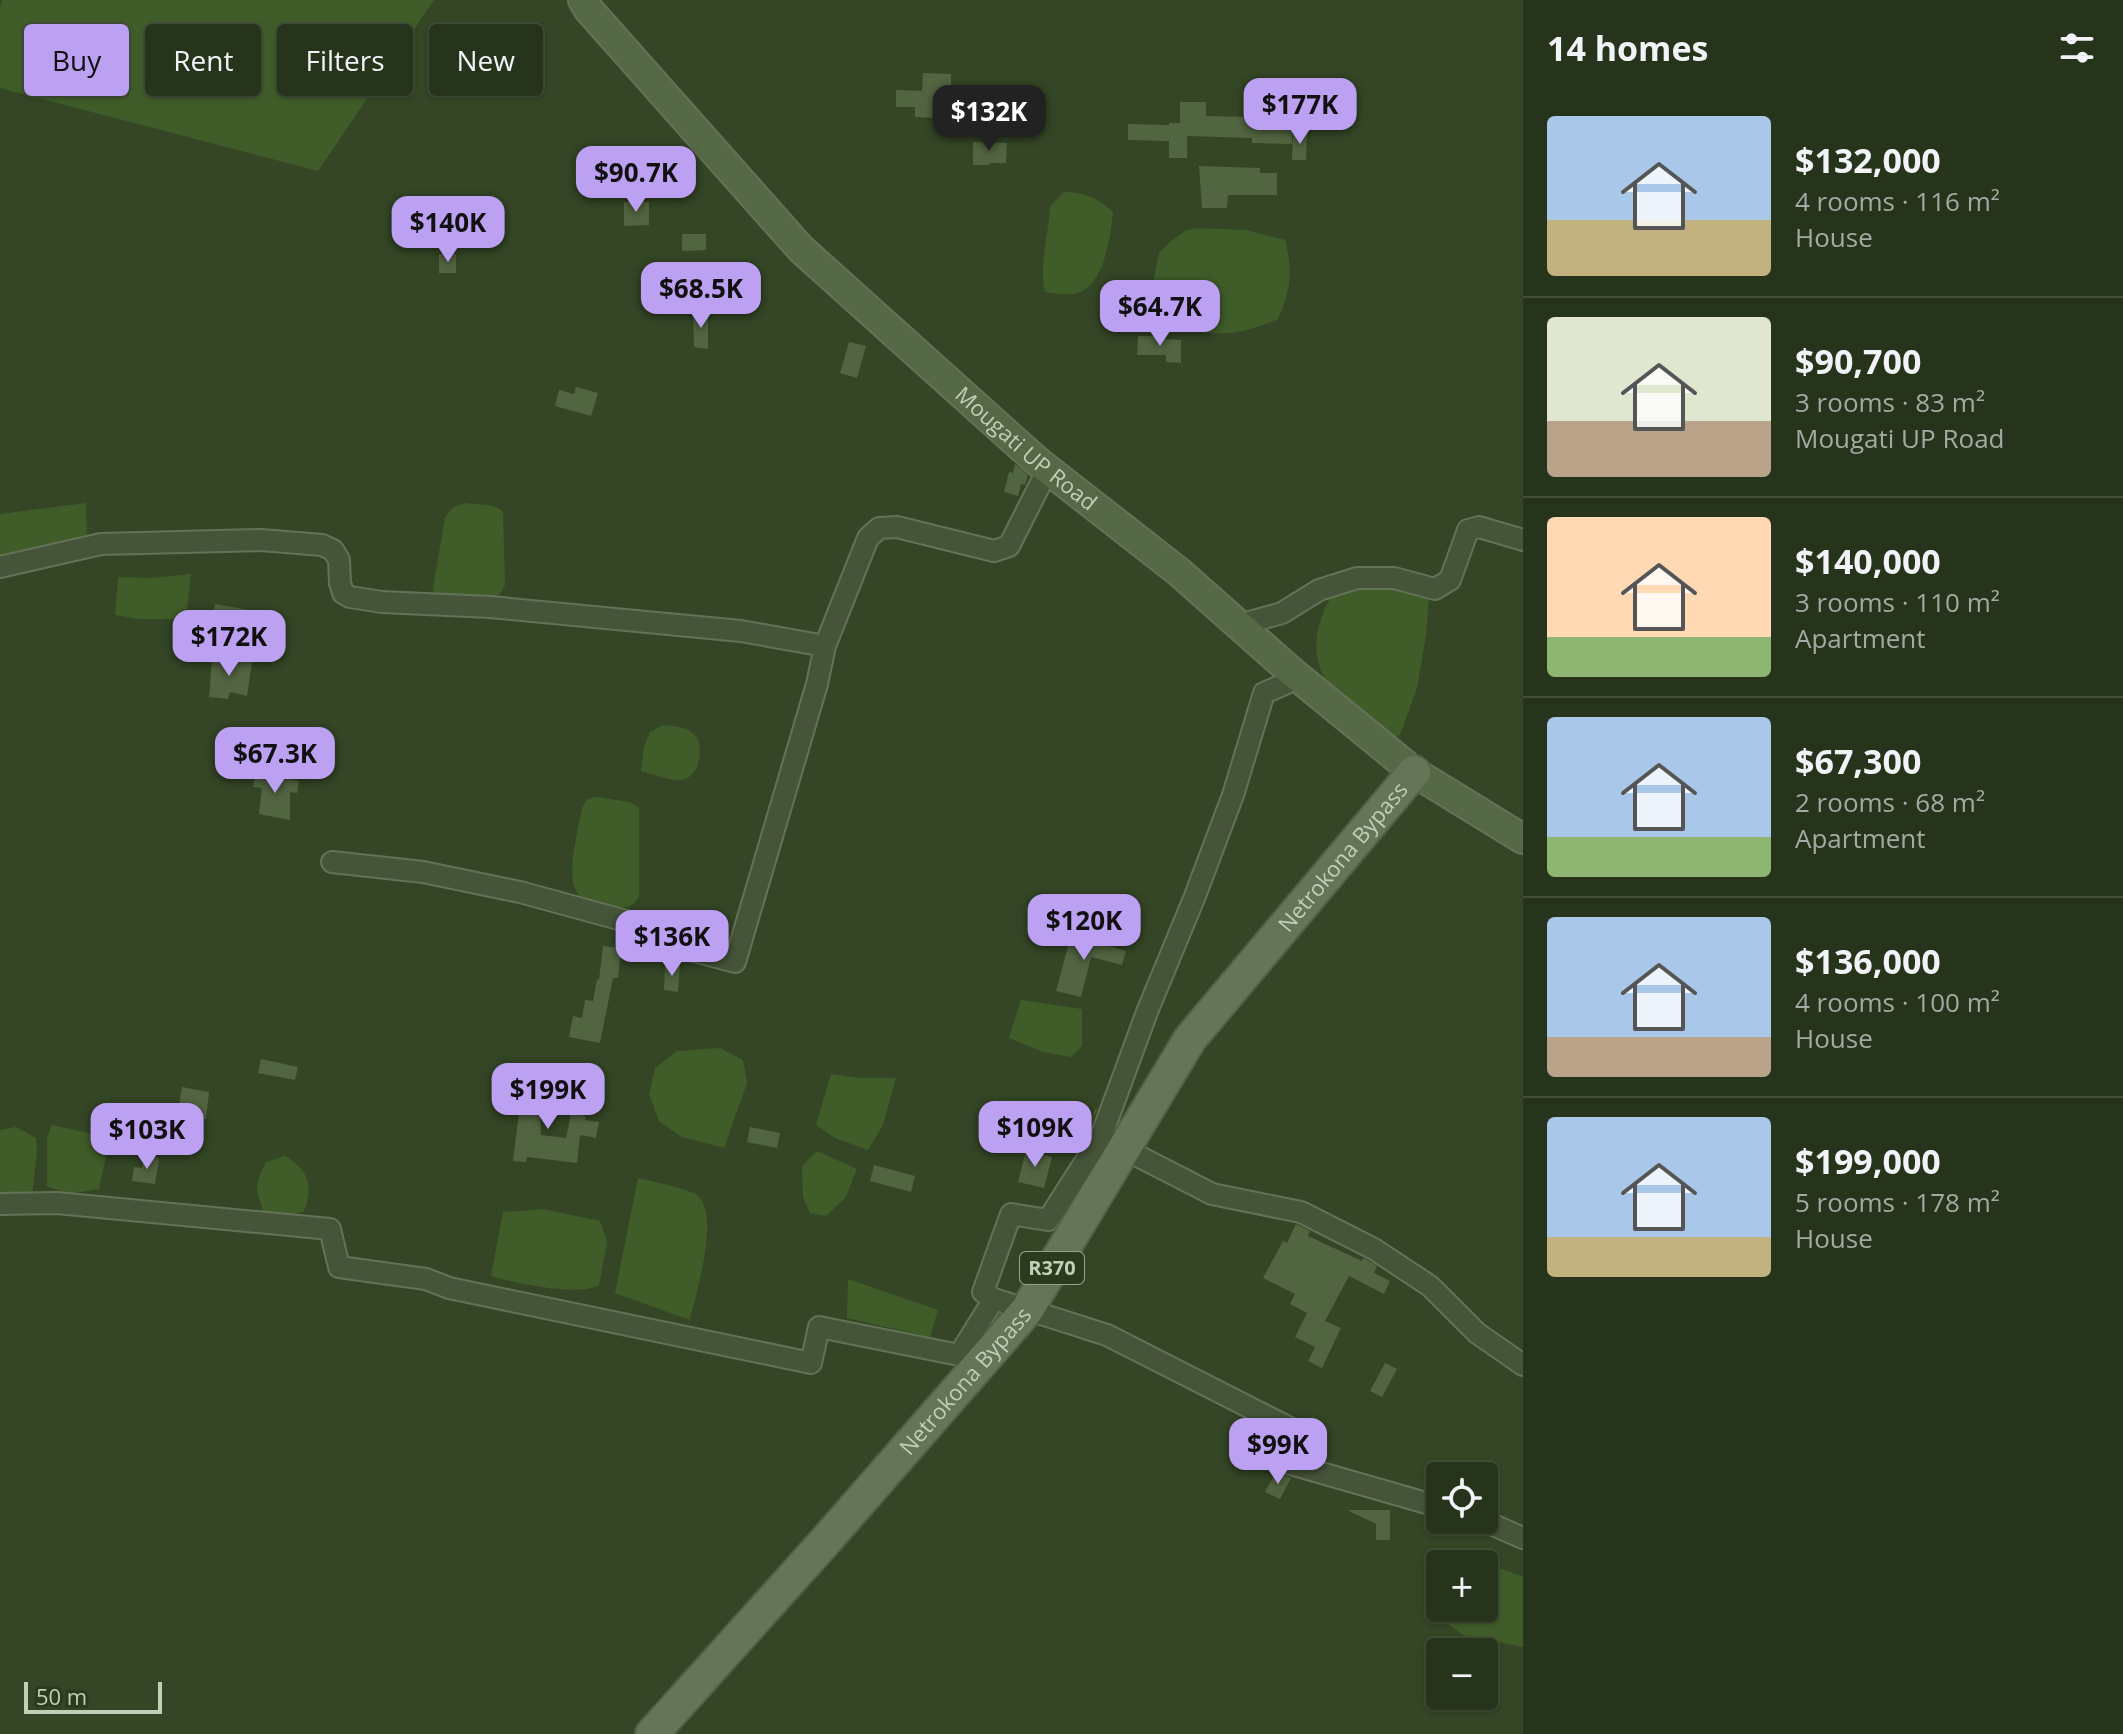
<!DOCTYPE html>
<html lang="en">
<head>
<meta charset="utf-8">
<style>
	:root { --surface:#27341c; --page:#2f3c25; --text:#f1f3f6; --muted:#a4aaa3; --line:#434f3b; --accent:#bca0f2 }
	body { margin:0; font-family:"Open Sans",sans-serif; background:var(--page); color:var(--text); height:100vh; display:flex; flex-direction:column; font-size:30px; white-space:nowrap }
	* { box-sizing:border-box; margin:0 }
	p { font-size:26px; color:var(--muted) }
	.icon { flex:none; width:44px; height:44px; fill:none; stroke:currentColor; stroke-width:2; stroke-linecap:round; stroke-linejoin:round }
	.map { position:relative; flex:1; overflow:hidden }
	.details { display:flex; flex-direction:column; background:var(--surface); width:600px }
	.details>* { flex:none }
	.banner { position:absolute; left:24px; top:24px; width:760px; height:72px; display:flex; gap:16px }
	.controls { position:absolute; left:1426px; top:1462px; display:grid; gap:16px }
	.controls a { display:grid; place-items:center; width:72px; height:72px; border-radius:8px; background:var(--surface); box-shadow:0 2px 6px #0004,0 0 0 2px var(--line); font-size:40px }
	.scale { position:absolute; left:24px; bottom:20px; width:138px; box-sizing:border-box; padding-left:8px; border:4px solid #c1ceb8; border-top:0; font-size:22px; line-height:28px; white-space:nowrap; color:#c1ceb8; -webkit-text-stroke:6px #2b3b1e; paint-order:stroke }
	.price { position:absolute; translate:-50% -68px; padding:0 18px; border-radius:16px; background:var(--accent); color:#111; font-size:26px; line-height:52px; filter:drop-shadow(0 2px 4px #0008) }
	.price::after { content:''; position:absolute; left:50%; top:48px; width:24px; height:18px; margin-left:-12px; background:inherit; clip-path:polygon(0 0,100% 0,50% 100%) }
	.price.on { background:#222; color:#fff }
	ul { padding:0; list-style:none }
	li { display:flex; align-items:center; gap:24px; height:200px; padding:0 24px }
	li+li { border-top:2px solid var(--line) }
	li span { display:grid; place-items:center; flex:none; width:224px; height:160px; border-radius:8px; color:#555 }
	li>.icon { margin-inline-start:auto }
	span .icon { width:96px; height:96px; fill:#fffc; stroke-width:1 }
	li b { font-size:34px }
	h2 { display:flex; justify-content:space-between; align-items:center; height:96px; padding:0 24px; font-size:34px }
	.tag { padding:0 28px; border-radius:8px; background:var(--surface); box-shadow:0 2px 6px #0004,0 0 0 2px var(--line); font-size:28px; line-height:72px }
	.tag.on { background:var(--accent); color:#111 }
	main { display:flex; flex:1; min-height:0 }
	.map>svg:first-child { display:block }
</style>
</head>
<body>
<main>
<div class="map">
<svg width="1523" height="1734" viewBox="0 0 1523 1734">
	<rect width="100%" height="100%" fill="#344625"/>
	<path fill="#405d29" d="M 2,0 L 434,0 L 318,171 L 0,88 L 0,9 Z
		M 1064,192 C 1084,192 1098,198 1113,212 C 1111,235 1104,285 1078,293 C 1068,296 1055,293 1045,292 C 1039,264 1049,234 1050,206 Z
		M 1196,228 L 1246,230 L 1285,240 C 1293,271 1291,290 1278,319 C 1230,340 1203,337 1155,317 L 1151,294 L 1159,253 L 1171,241 L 1187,230 Z
		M 86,503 L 87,543 L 0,561 L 0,514 Z
		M 465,503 C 477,505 494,503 503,512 L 505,585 L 500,594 L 495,596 L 441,597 L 435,594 L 433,588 L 445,518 C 450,508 455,506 465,503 Z
		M 191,574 L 186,619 L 139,619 L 115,615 L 118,577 L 151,578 Z
		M 1356,582 L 1400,588 L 1429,597 L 1426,635 L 1417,688 L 1400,735 L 1391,740 C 1352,707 1302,682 1320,622 C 1328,597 1333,592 1356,582 Z
		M 663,725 C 673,726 686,727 694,734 C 706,746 700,780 679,780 C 667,780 653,774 641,771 L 644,747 L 650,732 Z
		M 597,797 L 630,802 L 639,808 L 639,896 C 633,909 626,908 613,906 C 604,904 590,904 582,898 C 562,885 579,829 582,808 L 587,799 Z
		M 1021,1000 L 1082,1009 L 1082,1046 L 1071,1057 L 1043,1052 L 1009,1038 Z
		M 720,1048 L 743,1060 L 747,1083 L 724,1148 L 682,1137 L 659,1121 L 649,1094 L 655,1068 L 677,1051 Z
		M 831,1074 L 860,1078 L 896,1078 L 883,1125 L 868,1150 L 835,1138 L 816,1125 Z
		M 52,1125 L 110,1138 L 99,1189 L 67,1194 L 47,1186 L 47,1137 Z
		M 16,1127 L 36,1138 L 37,1153 L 33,1188 L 32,1193 L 23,1195 L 0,1195 L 0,1130 Z
		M 817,1151 L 857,1169 L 846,1197 L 826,1216 L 810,1213 L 803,1197 L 802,1166 Z
		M 285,1156 C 308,1169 314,1186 304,1211 L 291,1216 L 264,1213 C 255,1187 254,1188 266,1162 Z
		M 638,1178 C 651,1181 689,1189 697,1195 C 721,1213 696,1294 690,1320 L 615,1293 Z
		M 543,1209 L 600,1221 L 607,1242 L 599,1285 C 580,1297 513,1283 491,1276 L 503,1212 Z
		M 848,1279 L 938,1310 L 930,1337 L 847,1318 Z
		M 1484,1565 L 1502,1569 L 1523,1577 L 1523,1647 L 1463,1635 L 1448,1624 L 1442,1608 L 1484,1608 Z"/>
	<path fill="#526541" d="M 923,73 L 951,74 L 951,93 L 936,93 L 936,118 L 915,117 L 915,107 L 896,107 L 896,90 L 922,91 Z
		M 1180,102 L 1206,102 L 1206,116 L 1248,117 L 1248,122 L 1273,123 L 1273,127 L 1292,127 L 1292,144 L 1252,143 L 1252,138 L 1187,136 L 1187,158 L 1169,158 L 1169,141 L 1128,140 L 1128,124 L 1169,125 L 1169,123 L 1180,123 Z
		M 1293,132 L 1307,132 L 1306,160 L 1292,160 Z
		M 973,142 L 1007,143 L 1006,163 L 990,163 L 989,165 L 973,165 Z
		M 1199,166 L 1260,168 L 1260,173 L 1277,173 L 1277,195 L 1228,195 L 1227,208 L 1202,208 Z
		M 624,202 L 649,202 L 649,225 L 624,226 Z
		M 682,234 L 706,234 L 706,250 L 682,251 Z
		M 439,254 L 456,254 L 456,273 L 439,273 Z
		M 693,313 L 708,313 L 708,349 L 694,347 Z
		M 1138,336 L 1162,336 L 1162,339 L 1181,340 L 1181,363 L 1166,362 L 1166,355 L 1137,355 Z
		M 849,342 L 866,346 L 857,378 L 840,373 Z
		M 576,387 L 598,393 L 591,416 L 555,406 L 559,390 L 574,394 Z
		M 1015,464 L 1028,475 L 1025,485 L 1021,484 L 1018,496 L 1004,492 L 1009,472 L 1013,473 Z
		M 215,604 L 249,610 L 247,622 L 251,623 L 248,640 L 210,634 Z
		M 212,660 L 252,662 L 247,696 L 230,692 L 228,699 L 209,697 Z
		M 255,773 L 299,781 L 297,793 L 290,792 L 290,820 L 259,814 L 262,788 L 253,787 Z
		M 1072,932 L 1092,937 L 1091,941 L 1126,951 L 1122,965 L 1091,957 L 1081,997 L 1056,991 Z
		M 603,946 L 621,948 L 621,950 L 618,978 L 613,978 L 600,1043 L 569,1037 L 573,1016 L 582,1018 L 585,1000 L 593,1001 L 597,979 L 599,980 Z
		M 665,965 L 680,965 L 678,992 L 664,990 Z
		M 261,1059 L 298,1067 L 295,1080 L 258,1073 Z
		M 523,1078 L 538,1078 L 541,1135 L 566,1138 L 572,1109 L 583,1110 L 583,1116 L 586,1117 L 585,1120 L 599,1122 L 596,1138 L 580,1135 L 577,1163 L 527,1157 L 526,1162 L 513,1161 L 520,1104 L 523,1104 Z
		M 182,1087 L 209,1092 L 206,1119 L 191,1118 L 184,1151 L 151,1145 L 157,1119 L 176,1123 Z
		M 1095,1109 L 1097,1110 L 1086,1137 L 1052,1128 L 1056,1113 L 1092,1123 Z
		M 750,1127 L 780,1133 L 777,1148 L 747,1142 Z
		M 1026,1150 L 1052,1157 L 1044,1188 L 1018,1182 Z
		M 144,1156 L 159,1158 L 155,1184 L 132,1181 L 134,1167 L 142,1168 Z
		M 874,1165 L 915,1176 L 911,1192 L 870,1181 Z
		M 1296,1224 L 1310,1231 L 1308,1236 L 1362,1261 L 1363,1258 L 1367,1260 L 1377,1266 L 1374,1273 L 1390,1281 L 1384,1294 L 1349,1276 L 1325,1321 L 1341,1328 L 1322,1368 L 1308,1361 L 1315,1347 L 1295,1337 L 1307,1313 L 1290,1304 L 1295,1294 L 1263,1278 L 1283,1241 L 1287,1243 Z
		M 1385,1363 L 1397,1369 L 1382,1397 L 1370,1391 Z
		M 1275,1473 L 1291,1478 L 1280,1499 L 1265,1492 Z
		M 1347,1510 L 1390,1510 L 1390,1540 L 1376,1540 L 1376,1524 Z"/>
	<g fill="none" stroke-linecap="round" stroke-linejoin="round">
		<defs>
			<path id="street" d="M 0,567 L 101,544 L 261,540 L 322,545 L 333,550 L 339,560 L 340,583 L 343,593 L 350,597 L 382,602 L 490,607 L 741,631 L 825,646
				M 1239,625 L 1282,613 L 1319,590 L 1357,578 L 1394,578 L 1435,589 L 1450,580 L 1468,530 L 1479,527 L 1523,540
				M 1293,673 L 1287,683 L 1264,693 L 1233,795 L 1195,896 L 1147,1012 L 1101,1137 L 1212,1194 L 1301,1212 L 1374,1249 L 1430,1286 L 1477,1333 L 1523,1365
				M 332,862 L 423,872 L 520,892 L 626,921 L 634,947 L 679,947 L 735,962 L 817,684 L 825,646 L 868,538 L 879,528 L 897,527 L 994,551 L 1009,546 L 1048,469
				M 0,1204 L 57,1203 L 330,1229 L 339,1267 L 426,1279 L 449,1288 L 811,1363 L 819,1327 L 959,1355 L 994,1299 L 1107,1335 L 1288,1427 L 1280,1461 L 1440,1507
				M 994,1299 L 983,1292 L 1011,1214 L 1048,1220 L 1101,1137
				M 1482,1520 L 1523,1538"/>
			<g id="secondary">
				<path id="s1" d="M 583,0 L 589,10 L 801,249 L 1037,461 L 1179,572 L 1293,673 L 1414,772 L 1523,839"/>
			</g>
			<g id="primary">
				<path id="s2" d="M 652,1734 L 829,1537 L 1027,1310 L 1190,1039 L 1414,772"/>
			</g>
		</defs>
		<use href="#street" stroke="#647258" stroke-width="24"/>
		<use href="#secondary" stroke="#647258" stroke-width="32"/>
		<use href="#primary" stroke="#526146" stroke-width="36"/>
		<use href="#street" stroke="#46553a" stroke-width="20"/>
		<use href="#secondary" stroke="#556947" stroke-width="28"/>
		<use href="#primary" stroke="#657558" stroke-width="32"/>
	</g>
	<g text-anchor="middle" stroke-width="8" stroke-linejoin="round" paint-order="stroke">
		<rect fill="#2b3b1e" stroke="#94a28a" stroke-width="2" x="1020" y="1252" width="64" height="32" rx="6"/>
		<g font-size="20" font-weight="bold" fill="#c1ceb8">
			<text x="1052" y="1275">R370</text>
		</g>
		<g font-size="22" fill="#c1ceb8" stroke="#2b3b1e">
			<text dy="8" stroke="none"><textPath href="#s1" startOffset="632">Mougati UP Road</textPath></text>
			<text dy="8" stroke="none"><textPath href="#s2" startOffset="1120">Netrokona Bypass</textPath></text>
			<text dy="8" stroke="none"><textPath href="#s2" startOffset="472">Netrokona Bypass</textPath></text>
		</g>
	</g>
</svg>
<div class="controls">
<a><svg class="icon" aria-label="locate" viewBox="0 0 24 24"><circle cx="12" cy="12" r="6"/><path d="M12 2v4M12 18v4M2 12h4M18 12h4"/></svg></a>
<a>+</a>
<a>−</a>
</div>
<div class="scale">50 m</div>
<b class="price" style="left:1300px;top:146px">$177K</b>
<b class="price on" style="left:989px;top:153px">$132K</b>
<b class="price" style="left:636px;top:214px">$90.7K</b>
<b class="price" style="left:448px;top:264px">$140K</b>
<b class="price" style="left:701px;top:330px">$68.5K</b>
<b class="price" style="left:1160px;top:348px">$64.7K</b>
<b class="price" style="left:229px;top:678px">$172K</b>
<b class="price" style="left:275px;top:795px">$67.3K</b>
<b class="price" style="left:1084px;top:962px">$120K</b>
<b class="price" style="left:672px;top:978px">$136K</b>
<b class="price" style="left:548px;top:1131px">$199K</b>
<b class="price" style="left:1035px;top:1169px">$109K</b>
<b class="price" style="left:147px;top:1171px">$103K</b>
<b class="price" style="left:1278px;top:1486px">$99K</b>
<div class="banner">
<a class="tag on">Buy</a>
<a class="tag">Rent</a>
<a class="tag">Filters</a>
<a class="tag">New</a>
</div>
</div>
<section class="details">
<h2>14 homes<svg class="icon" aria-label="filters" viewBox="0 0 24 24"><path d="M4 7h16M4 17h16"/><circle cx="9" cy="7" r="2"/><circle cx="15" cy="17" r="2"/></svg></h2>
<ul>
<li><span style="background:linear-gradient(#a9c7e8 65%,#c2b280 0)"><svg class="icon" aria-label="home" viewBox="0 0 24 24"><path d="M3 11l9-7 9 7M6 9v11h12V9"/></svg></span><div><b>$132,000</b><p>4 rooms · 116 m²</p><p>House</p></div></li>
<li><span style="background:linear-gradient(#dfe7d0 65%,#b9a48a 0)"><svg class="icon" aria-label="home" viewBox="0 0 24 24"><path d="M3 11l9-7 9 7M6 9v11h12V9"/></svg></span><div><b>$90,700</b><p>3 rooms · 83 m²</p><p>Mougati UP Road</p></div></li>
<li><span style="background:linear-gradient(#ffd9b3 75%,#8fb573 0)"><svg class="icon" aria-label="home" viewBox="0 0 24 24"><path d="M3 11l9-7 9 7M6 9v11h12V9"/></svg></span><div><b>$140,000</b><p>3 rooms · 110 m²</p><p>Apartment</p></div></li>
<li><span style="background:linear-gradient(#a9c7e8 75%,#8fb573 0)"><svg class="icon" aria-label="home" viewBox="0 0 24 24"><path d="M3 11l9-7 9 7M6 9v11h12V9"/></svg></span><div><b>$67,300</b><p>2 rooms · 68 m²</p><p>Apartment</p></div></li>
<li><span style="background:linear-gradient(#a9c7e8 75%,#b9a48a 0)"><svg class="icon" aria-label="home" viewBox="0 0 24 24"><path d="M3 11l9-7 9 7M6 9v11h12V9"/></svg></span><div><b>$136,000</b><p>4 rooms · 100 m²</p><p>House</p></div></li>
<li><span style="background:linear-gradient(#a9c7e8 75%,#c2b280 0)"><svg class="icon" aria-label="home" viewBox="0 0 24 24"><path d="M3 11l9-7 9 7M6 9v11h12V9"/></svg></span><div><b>$199,000</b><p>5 rooms · 178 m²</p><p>House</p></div></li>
</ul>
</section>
</main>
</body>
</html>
